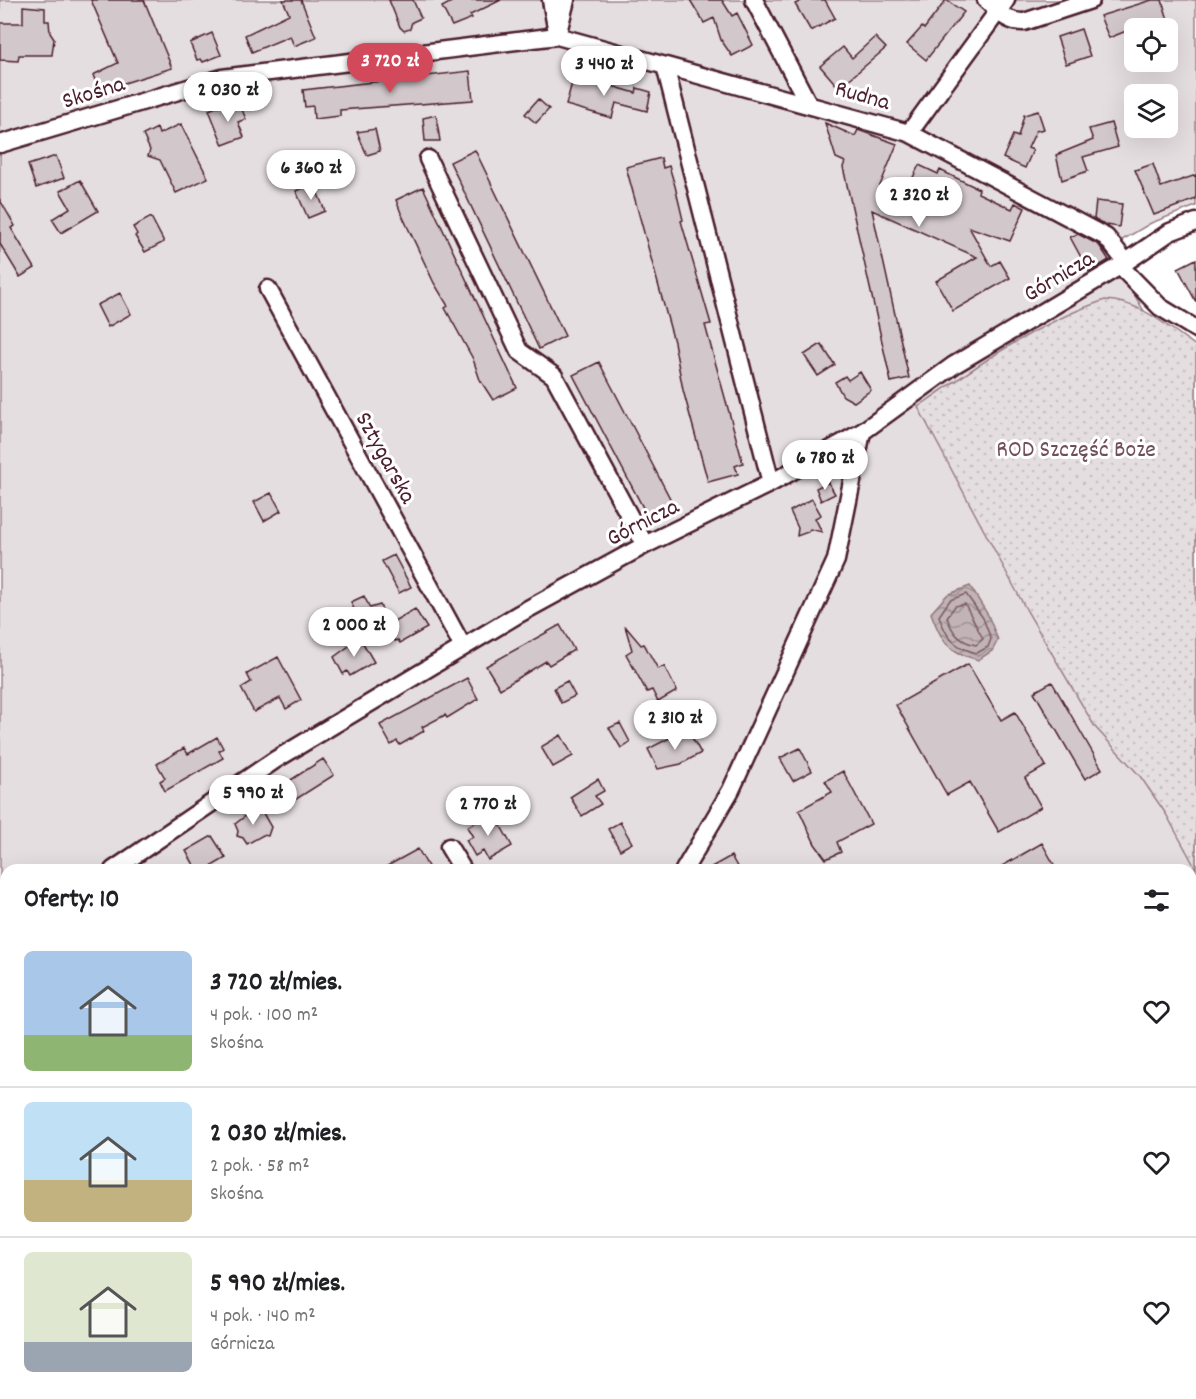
<!DOCTYPE html>
<html lang="pl">
<head>
<meta charset="utf-8">
<style>
	:root { --surface:#fff; --page:#f2f2f2; --text:#202124; --muted:#757577; --line:#e0e0e0; --accent:#d1495b }
	body { margin:0; font-family:Dekko,sans-serif; background:var(--page); color:var(--text); height:100vh; display:flex; flex-direction:column; font-size:22px; white-space:nowrap }
	* { box-sizing:border-box; margin:0 }
	p { font-size:20px; color:var(--muted) }
	.icon { flex:none; width:33px; height:33px; fill:none; stroke:currentColor; stroke-width:2; stroke-linecap:round; stroke-linejoin:round }
	.map { position:relative; flex:1; overflow:hidden }
	.details { position:absolute; left:0px; top:864px; width:1197px; height:536px; display:flex; flex-direction:column; background:var(--surface); border-radius:18px 18px 0 0; box-shadow:0 6px 24px #0002 }
	.details>* { flex:none }
	.buttons { position:absolute; left:1124px; top:18px; display:grid; gap:12px }
	.buttons a { display:grid; place-items:center; width:54px; height:54px; border-radius:9px; background:var(--surface); box-shadow:0 6px 24px #0002; font-size:30px }
	.price { position:absolute; translate:-50% -51px; padding:0 14px; border-radius:21px; background:#fff; color:#222; font-size:20px; line-height:39px; filter:drop-shadow(0 2px 3px #0008) }
	.price::after { content:''; position:absolute; left:50%; top:36px; width:18px; height:14px; margin-left:-9px; background:inherit; clip-path:polygon(0 0,100% 0,50% 100%) }
	.price.selected { background:var(--accent); color:#fff }
	ul { padding:0; list-style:none }
	li { display:flex; align-items:center; gap:18px; height:150px; padding:0 24px }
	li+li { border-top:2px solid var(--line) }
	li span { display:grid; place-items:center; flex:none; width:168px; height:120px; border-radius:9px; color:#555 }
	li>.icon { margin-inline-start:auto }
	span .icon { width:72px; height:72px; fill:#fffc; stroke-width:1 }
	li b { font-size:26px }
	h2 { display:flex; justify-content:space-between; align-items:center; height:72px; padding:0 24px; font-size:26px }
	.map>svg:first-child { display:block }
</style>
</head>
<body>
<div class="map">
<svg width="1196" height="1399" viewBox="0 0 1196 1399">
	<defs>
		<pattern id="garden-dots" width="8" height="8" patternUnits="userSpaceOnUse" patternTransform="scale(1.5)"><rect width="8" height="8" fill="#e5dee0"/><path d="M2 2h.1M6 6h.1" fill="none" stroke="#c6bec0" stroke-width="1.8" stroke-linecap="round"/></pattern>
		<pattern id="water-waves" width="16" height="10" patternUnits="userSpaceOnUse" patternTransform="scale(1.5)"><rect width="16" height="10" fill="#c1b3b6"/><path d="M0 5q4-4 8 0t8 0" fill="none" stroke="#9f9194"/></pattern>
	</defs>
	<rect width="100%" height="100%" fill="#fff"/>
	<filter id="ink" filterUnits="userSpaceOnUse"><feTurbulence type="fractalNoise" baseFrequency=".0167" numOctaves="2"/><feDisplacementMap in="SourceGraphic" scale="12" xChannelSelector="R" yChannelSelector="G"/><feConvolveMatrix kernelMatrix="1 2 1 2 8 2 1 2 1" color-interpolation-filters="sRGB"/></filter>
	<g filter="url(#ink)">
		<path fill="#e5dee0" stroke="#987e86" stroke-width="1.5" fill-rule="evenodd" d="M 0,0 L 1196,0 L 1196,206 L 1151,223 L 1107,249 L 1144,311 L 1196,349 L 1196,1399 L 0,1399 ZM 1134,28 L 1167,28 L 1167,62 L 1134,62 ZM 1134,94 L 1167,94 L 1167,128 L 1134,128 ZM 6,870 L 1191,870 L 1191,1394 L 6,1394 Z"/>
		<path fill="url(#garden-dots)" stroke="#987e86" stroke-width="1.5" d="M 1105,300 C 1140,301 1168,327 1196,346 L 1196,869 L 1166,814 L 1140,776 L 1095,727 L 1027,611 L 918,407 C 976,366 1037,323 1105,300 Z"/>
		<path fill="url(#water-waves)" stroke="#91787e" stroke-width="1.5" d="M 970,586 L 988,615 L 998,640 L 992,651 L 978,660 C 947,651 942,643 931,613 L 947,595 Z"/>
		<g fill="none" stroke-linecap="round" stroke-linejoin="round">
			<path stroke="#7a5a63" stroke-width="1.5" d="M 966,594 L 983,618 L 991,639 L 988,647 L 977,653 C 954,648 946,637 939,616 L 950,600 Z
				M 965,604 L 983,639 L 976,645 C 960,642 952,633 947,617 L 955,606 Z"/>
		</g>
		<path fill="#d2c7cb" stroke="#4a1f2b" stroke-width="1.5" d="M 91,0 L 144,0 L 172,68 L 99,91 L 93,75 L 118,63 Z
			M 283,0 L 301,0 L 316,37 L 294,46 L 290,36 L 252,52 L 245,35 L 289,14 Z
			M 389,0 L 413,0 L 421,18 L 412,22 L 410,29 L 404,31 L 400,27 Z
			M 455,0 L 501,0 L 470,15 L 472,18 L 452,26 L 442,7 Z
			M 690,0 L 722,0 L 732,16 L 737,13 L 753,45 L 732,56 L 721,40 L 714,18 L 704,23 Z
			M 803,0 L 825,0 L 835,18 L 811,31 L 795,4 Z
			M 946,0 L 964,12 L 926,60 L 907,44 L 922,27 L 924,29 Z
			M 1152,0 L 1162,0 L 1169,23 L 1152,28 L 1148,28 L 1146,23 L 1109,38 L 1100,16 Z
			M 23,6 L 45,8 L 45,21 L 49,21 L 50,33 L 54,39 L 52,55 L 19,55 L 18,61 L 0,60 L 0,23 L 23,23 Z
			M 1081,29 L 1090,56 L 1066,64 L 1057,37 Z
			M 212,33 L 221,55 L 203,62 L 201,59 L 197,60 L 190,43 Z
			M 875,37 L 886,48 L 839,88 L 820,66 L 843,47 L 852,58 Z
			M 470,71 L 473,100 L 340,110 L 340,116 L 314,119 L 313,106 L 305,107 L 303,90 Z
			M 574,75 L 636,93 L 637,88 L 651,92 L 647,111 L 616,103 L 612,118 L 566,105 Z
			M 538,99 L 549,109 L 536,123 L 525,114 Z
			M 225,103 L 228,110 L 240,105 L 246,119 L 238,122 L 244,137 L 223,145 L 209,110 Z
			M 1038,111 L 1044,129 L 1036,131 L 1028,148 L 1033,150 L 1025,168 L 1003,158 L 1013,135 L 1018,137 L 1024,115 Z
			M 436,115 L 440,141 L 425,141 L 423,118 Z
			M 825,123 L 855,136 L 858,130 L 897,144 L 879,188 L 903,198 L 919,165 L 938,174 L 940,170 L 979,189 L 978,193 L 1012,209 L 1015,203 L 1025,208 L 1010,241 L 969,227 L 991,266 L 1000,261 L 1010,278 L 953,311 L 936,281 L 977,257 L 872,210 L 909,378 L 891,382 L 843,167 L 845,162 L 836,158 Z
			M 1111,123 L 1118,147 L 1083,157 L 1088,171 L 1062,180 L 1056,155 L 1093,140 L 1089,129 Z
			M 181,124 L 208,178 L 176,193 L 160,160 L 148,156 L 150,150 L 143,135 L 157,128 L 159,134 Z
			M 375,129 L 380,151 L 367,155 L 357,132 Z
			M 475,150 L 565,336 L 539,349 L 450,162 Z
			M 56,156 L 64,178 L 36,188 L 28,165 Z
			M 661,158 L 663,168 L 669,166 L 675,186 L 683,220 L 681,221 L 711,324 L 705,325 L 743,463 L 735,466 L 738,474 L 708,482 L 683,390 L 674,342 L 626,167 Z
			M 1153,164 L 1161,187 L 1196,175 L 1196,199 L 1154,215 L 1135,170 Z
			M 80,180 L 98,211 L 61,233 L 52,219 L 70,208 L 60,191 Z
			M 314,184 L 325,211 L 308,218 L 296,191 Z
			M 423,187 L 517,388 L 493,400 L 480,380 L 473,359 L 445,308 L 448,306 L 434,283 L 401,213 L 396,200 Z
			M 0,200 L 15,226 L 11,228 L 35,268 L 20,277 L 0,244 Z
			M 1096,201 L 1122,204 L 1119,227 L 1106,225 L 1094,219 Z
			M 151,217 L 164,242 L 145,252 L 135,236 L 137,234 L 133,227 Z
			M 1078,234 L 1099,245 L 1109,260 L 1089,272 L 1070,237 Z
			M 1196,259 L 1196,302 L 1178,268 Z
			M 120,293 L 131,314 L 108,327 L 97,305 Z
			M 821,344 L 835,365 L 818,376 L 804,355 Z
			M 599,362 L 674,506 L 649,519 L 573,375 Z
			M 860,372 L 871,390 L 854,402 L 843,396 L 835,382 L 845,376 L 848,380 Z
			M 828,482 L 835,494 L 821,501 L 816,488 Z
			M 271,493 L 281,511 L 264,521 L 254,502 Z
			M 812,499 L 821,515 L 815,518 L 822,532 L 810,529 L 808,532 L 797,536 L 798,528 L 790,511 Z
			M 394,555 L 411,587 L 399,593 L 382,561 Z
			M 364,596 L 370,608 L 380,605 L 385,618 L 362,628 L 351,602 Z
			M 415,609 L 427,628 L 400,643 L 398,640 L 395,641 L 385,626 Z
			M 560,625 L 574,650 L 549,665 L 546,661 L 500,689 L 486,666 Z
			M 625,626 L 641,645 L 644,644 L 658,669 L 664,666 L 677,691 L 658,702 L 652,690 L 647,692 L 626,654 L 632,650 Z
			M 360,638 L 374,662 L 350,676 L 347,671 L 343,674 L 334,657 Z
			M 278,657 L 301,700 L 286,709 L 280,698 L 254,712 L 241,688 L 251,682 L 247,674 Z
			M 968,664 L 1001,720 L 1015,712 L 1046,766 L 1025,778 L 1041,807 L 999,832 L 970,782 L 947,795 L 896,705 Z
			M 467,678 L 478,699 L 447,718 L 445,715 L 422,727 L 424,731 L 400,745 L 397,741 L 391,745 L 380,725 Z
			M 567,681 L 575,696 L 561,703 L 554,688 Z
			M 1052,682 L 1102,769 L 1085,779 L 1034,692 Z
			M 620,723 L 630,742 L 621,748 L 609,728 Z
			M 687,729 L 701,753 L 681,764 L 658,769 L 648,749 Z
			M 561,735 L 573,756 L 553,767 L 541,747 Z
			M 217,737 L 223,748 L 219,751 L 223,758 L 165,791 L 160,781 L 165,778 L 157,764 L 184,748 L 188,754 Z
			M 800,748 L 812,771 L 793,781 L 780,758 Z
			M 323,759 L 334,775 L 290,803 L 280,787 Z
			M 843,771 L 871,824 L 837,842 L 841,852 L 826,859 L 815,844 L 799,810 L 832,792 L 825,781 Z
			M 598,779 L 604,791 L 595,796 L 601,804 L 582,816 L 570,797 Z
			M 260,808 L 271,827 L 268,836 L 263,835 L 247,844 L 243,838 L 237,836 L 238,831 L 235,824 L 244,817 L 247,811 L 253,811 Z
			M 493,812 L 512,846 L 488,860 L 483,851 L 475,856 L 466,840 L 473,837 L 467,827 Z
			M 620,822 L 632,843 L 620,850 L 608,829 Z
			M 212,836 L 226,858 L 205,870 L 197,870 L 186,851 Z
			M 1042,843 L 1057,870 L 995,870 L 1023,854 Z
			M 418,849 L 430,870 L 380,870 Z
			M 731,856 L 739,870 L 706,870 Z"/>
		<g fill="none" stroke-linecap="round" stroke-linejoin="round">
			<defs>
				<path id="minor" d="M 551,0 L 556,27
					M 754,0 L 808,103
					M 986,0 C 999,11 1007,23 1024,22 L 1091,0
					M 557,36 L 566,0
					M 665,66 L 771,483
					M 909,133 L 1006,0
					M 0,144 L 222,78 L 557,36 L 909,133 L 1106,237 L 1126,262
					M 428,159 L 519,351 L 554,376 L 645,545
					M 1120,266 L 1160,307 L 1196,329
					M 268,289 L 463,647
					M 449,847 L 463,870
					M 113,870 L 275,760 L 517,615 L 645,545 L 771,483 L 862,432 L 954,365 L 1120,266 L 1170,232 L 1196,222
					M 684,870 L 731,790 L 836,560 L 862,432
					M 0,936 L 6,932
					M 1191,1127 L 1196,1124
					M 1191,1322 L 1196,1317
					M 774,1394 L 778,1399
					M 903,1394 L 907,1399
					M 1076,1394 L 1080,1399
					M 384,1399 L 387,1394
					M 1109,1399 L 1115,1394"/>
				<path id="trunk" d="M 0,998 L 6,1018
					M 144,1394 L 146,1399"/>
			</defs>
			<use href="#minor" stroke="#4a1f2b" stroke-width="21"/>
			<use href="#trunk" stroke="#4a1f2b" stroke-width="32"/>
			<use href="#minor" stroke="#fff" stroke-width="16"/>
			<use href="#trunk" stroke="#fff" stroke-width="27"/>
		</g>
	</g>
	<g text-anchor="middle" stroke-width="6" stroke-linejoin="round" paint-order="stroke">
		<g font-size="24" fill="#4a1f2b" stroke="#fff">
			<text transform="translate(93 91) rotate(-17)" y="8">Skośna</text>
			<text transform="translate(863 94) rotate(16)" y="8">Rudna</text>
			<text transform="translate(1058 275) rotate(-31)" y="8">Górnicza</text>
			<text transform="translate(387 457) rotate(61)" y="8">Sztygarska</text>
			<text transform="translate(642 521) rotate(-27)" y="8">Górnicza</text>
		</g>
		<g font-size="24" fill="#714f58" stroke="#fff">
			<text x="1076" y="456">ROD Szczęść Boże</text>
		</g>
	</g>
</svg>
<div class="buttons">
<a><svg class="icon" aria-label="locate" viewBox="0 0 24 24"><circle cx="12" cy="12" r="6"/><path d="M12 2v4M12 18v4M2 12h4M18 12h4"/></svg></a>
<a><svg class="icon" aria-label="layers" viewBox="0 0 24 24"><path d="M12 4l9 5-9 5-9-5zM3 14l9 5 9-5"/></svg></a>
</div>
<b class="price selected" style="left:390px;top:94px">3 720 zł</b>
<b class="price" style="left:604px;top:97px">3 440 zł</b>
<b class="price" style="left:228px;top:123px">2 030 zł</b>
<b class="price" style="left:311px;top:201px">6 360 zł</b>
<b class="price" style="left:919px;top:228px">2 320 zł</b>
<b class="price" style="left:825px;top:491px">6 780 zł</b>
<b class="price" style="left:354px;top:658px">2 000 zł</b>
<b class="price" style="left:675px;top:751px">2 310 zł</b>
<b class="price" style="left:253px;top:826px">5 990 zł</b>
<b class="price" style="left:488px;top:837px">2 770 zł</b>
<section class="details">
<h2>Oferty: 10<svg class="icon" aria-label="filters" viewBox="0 0 24 24"><path d="M4 7h16M4 17h16"/><circle cx="9" cy="7" r="2"/><circle cx="15" cy="17" r="2"/></svg></h2>
<ul>
<li><span style="background:linear-gradient(#a9c7e8 70%,#8fb573 0)"><svg class="icon" aria-label="home" viewBox="0 0 24 24"><path d="M3 11l9-7 9 7M6 9v11h12V9"/></svg></span><div><b>3 720 zł/mies.</b><p>4 pok. · 100 m²</p><p>Skośna</p></div><svg class="icon" aria-label="heart" viewBox="0 0 24 24"><path d="M12 20l-8-8c-3-5 5-10 8-4 3-6 11-1 8 4z"/></svg></li>
<li><span style="background:linear-gradient(#bfe0f5 65%,#c2b280 0)"><svg class="icon" aria-label="home" viewBox="0 0 24 24"><path d="M3 11l9-7 9 7M6 9v11h12V9"/></svg></span><div><b>2 030 zł/mies.</b><p>2 pok. · 58 m²</p><p>Skośna</p></div><svg class="icon" aria-label="heart" viewBox="0 0 24 24"><path d="M12 20l-8-8c-3-5 5-10 8-4 3-6 11-1 8 4z"/></svg></li>
<li><span style="background:linear-gradient(#dfe7d0 75%,#9aa5b1 0)"><svg class="icon" aria-label="home" viewBox="0 0 24 24"><path d="M3 11l9-7 9 7M6 9v11h12V9"/></svg></span><div><b>5 990 zł/mies.</b><p>4 pok. · 140 m²</p><p>Górnicza</p></div><svg class="icon" aria-label="heart" viewBox="0 0 24 24"><path d="M12 20l-8-8c-3-5 5-10 8-4 3-6 11-1 8 4z"/></svg></li>
</ul>
</section>
</div>
</body>
</html>
